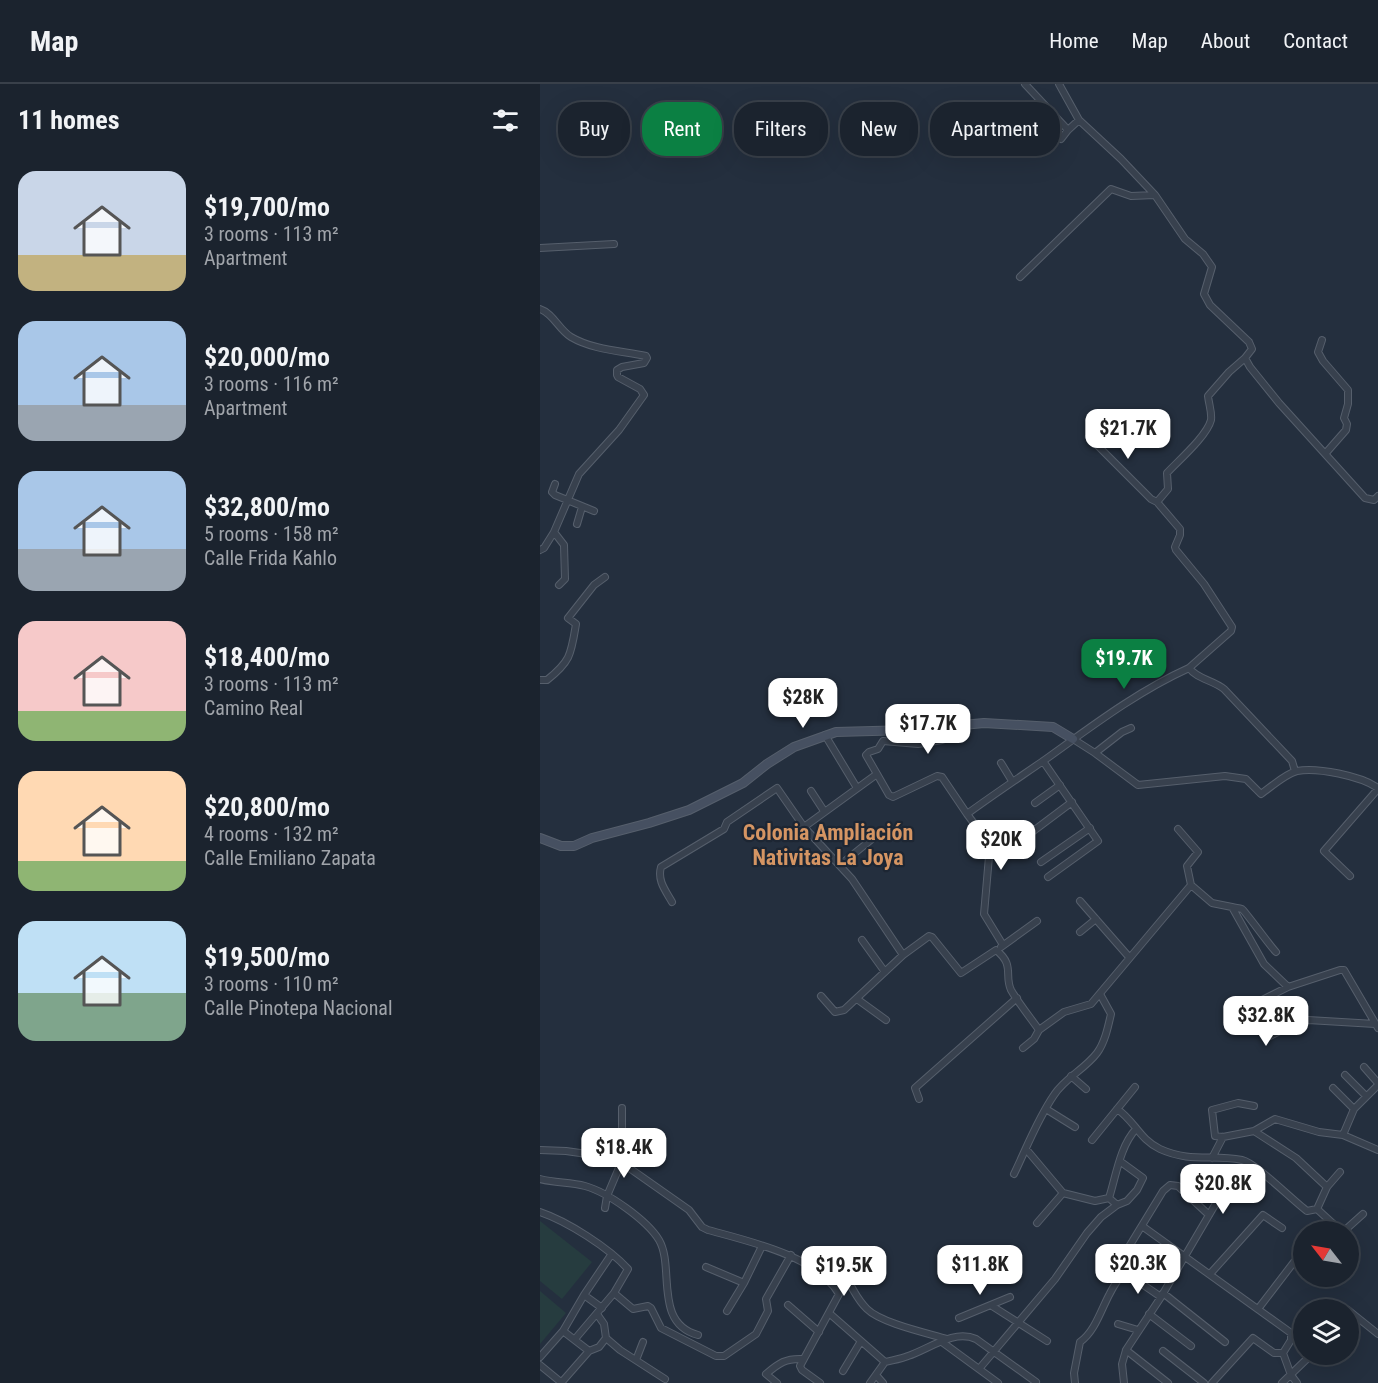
<!DOCTYPE html>
<html lang="en">
<head>
<meta charset="utf-8">
<style>
	:root { --surface:#1b232e; --page:#282f3a; --text:#f1f3f6; --muted:#a0a4aa; --line:#39404a; --accent:#0b8043 }
	body { margin:0; font-family:"Roboto Condensed",sans-serif; background:var(--page); color:var(--text); height:100vh; display:flex; flex-direction:column; font-size:22px; white-space:nowrap }
	* { box-sizing:border-box; margin:0 }
	p { font-size:20px; color:var(--muted) }
	.icon { flex:none; width:33px; height:33px; fill:none; stroke:currentColor; stroke-width:2; stroke-linecap:round; stroke-linejoin:round }
	.map { position:relative; flex:1; overflow:hidden }
	.panel { display:flex; flex-direction:column; background:var(--surface); width:540px }
	.panel>* { flex:none }
	.guide { position:absolute; left:18px; top:18px; width:570px; height:54px; display:flex; gap:12px }
	.needle { width:39px; rotate:301deg }
	.fabs { position:absolute; left:753px; top:1137px; display:grid; gap:12px }
	.fabs a { display:grid; place-items:center; width:66px; height:66px; border-radius:50%; background:var(--surface); box-shadow:0 6px 24px #0002,0 0 0 2px var(--line); font-size:30px }
	.price { position:absolute; translate:-50% -51px; padding:0 14px; border-radius:12px; background:#fff; color:#222; font-size:20px; line-height:39px; filter:drop-shadow(0 2px 3px #0008) }
	.price::after { content:''; position:absolute; left:50%; top:36px; width:18px; height:14px; margin-left:-9px; background:inherit; clip-path:polygon(0 0,100% 0,50% 100%) }
	.price.active { background:var(--accent); color:#fff }
	ul { padding:0; list-style:none }
	li { display:flex; align-items:center; gap:18px; height:150px; padding:0 18px }
	li span { display:grid; place-items:center; flex:none; width:168px; height:120px; border-radius:18px; color:#555 }
	li>.icon { margin-inline-start:auto }
	span .icon { width:72px; height:72px; fill:#fffc; stroke-width:1 }
	li b { font-size:26px }
	h2 { display:flex; justify-content:space-between; align-items:center; height:72px; padding:0 18px; font-size:26px }
	.pill { padding:0 21px; border-radius:24px; background:var(--surface); box-shadow:0 6px 24px #0002,0 0 0 2px var(--line); font-size:21px; line-height:54px }
	.pill.active { background:var(--accent); color:#fff }
	header { display:flex; align-items:center; gap:36px; box-sizing:border-box; height:84px; padding:0 30px; background:var(--surface); border-bottom:2px solid var(--line) }
	header strong { font-size:28px }
	nav { display:flex; gap:33px; margin-inline-start:auto; font-size:21px }
	main { display:flex; flex:1; min-height:0 }
	.map>svg:first-child { display:block }
</style>
</head>
<body>
<header>
<strong>Map</strong>
<nav><a>Home</a><a>Map</a><a>About</a><a>Contact</a></nav>
</header>
<main>
<section class="panel">
<h2>11 homes<svg class="icon" aria-label="filters" viewBox="0 0 24 24"><path d="M4 7h16M4 17h16"/><circle cx="9" cy="7" r="2"/><circle cx="15" cy="17" r="2"/></svg></h2>
<ul>
<li><span style="background:linear-gradient(#c9d6e8 70%,#c2b280 0)"><svg class="icon" aria-label="home" viewBox="0 0 24 24"><path d="M3 11l9-7 9 7M6 9v11h12V9"/></svg></span><div><b>$19,700/mo</b><p>3 rooms · 113 m²</p><p>Apartment</p></div></li>
<li><span style="background:linear-gradient(#a9c7e8 70%,#9aa5b1 0)"><svg class="icon" aria-label="home" viewBox="0 0 24 24"><path d="M3 11l9-7 9 7M6 9v11h12V9"/></svg></span><div><b>$20,000/mo</b><p>3 rooms · 116 m²</p><p>Apartment</p></div></li>
<li><span style="background:linear-gradient(#a9c7e8 65%,#9aa5b1 0)"><svg class="icon" aria-label="home" viewBox="0 0 24 24"><path d="M3 11l9-7 9 7M6 9v11h12V9"/></svg></span><div><b>$32,800/mo</b><p>5 rooms · 158 m²</p><p>Calle Frida Kahlo</p></div></li>
<li><span style="background:linear-gradient(#f6c9c9 75%,#8fb573 0)"><svg class="icon" aria-label="home" viewBox="0 0 24 24"><path d="M3 11l9-7 9 7M6 9v11h12V9"/></svg></span><div><b>$18,400/mo</b><p>3 rooms · 113 m²</p><p>Camino Real</p></div></li>
<li><span style="background:linear-gradient(#ffd9b3 75%,#8fb573 0)"><svg class="icon" aria-label="home" viewBox="0 0 24 24"><path d="M3 11l9-7 9 7M6 9v11h12V9"/></svg></span><div><b>$20,800/mo</b><p>4 rooms · 132 m²</p><p>Calle Emiliano Zapata</p></div></li>
<li><span style="background:linear-gradient(#bfe0f5 60%,#7fa58c 0)"><svg class="icon" aria-label="home" viewBox="0 0 24 24"><path d="M3 11l9-7 9 7M6 9v11h12V9"/></svg></span><div><b>$19,500/mo</b><p>3 rooms · 110 m²</p><p>Calle Pinotepa Nacional</p></div></li>
</ul>
</section>
<div class="map">
<svg width="838" height="1299" viewBox="0 0 838 1299">
	<rect width="100%" height="100%" fill="#242f3e"/>
	<path fill="#263c3f" d="M 0,1137 L 52,1178 L 22,1215 L 0,1197 Z
		M 0,1207 L 26,1229 L 0,1260 Z"/>
	<g fill="none" stroke-linecap="round" stroke-linejoin="round">
		<defs>
			<path id="street" d="M 485,0 L 528,46 L 539,36
				M 519,0 L 539,36 L 581,75 L 615,111
				M 521,55 L 528,46
				M 0,164 L 74,160
				M 480,193 L 571,105 L 591,112 L 615,111 L 645,155 L 663,170 L 672,183 L 664,210 L 670,221 L 709,258 L 712,265 L 705,274 L 710,283 L 739,319 L 825,414 L 834,416 L 838,412
				M 0,225 C 13,229 19,246 31,253 C 53,266 82,267 106,272 L 107,274 L 104,279 L 82,283 L 77,286 L 77,291 L 78,293 L 100,305 L 104,311 L 79,346 L 39,390 L 14,448 L 24,461 L 25,495 L 19,501
				M 782,256 L 778,268 L 783,277 L 808,306 L 808,320 L 804,334 L 807,340 L 806,346 L 785,370
				M 705,274 L 689,288 L 668,312 C 669,321 672,328 671,336 C 667,352 638,377 627,389 L 628,405 L 617,418 L 640,445 L 640,451 L 635,463 L 636,466 L 664,500 L 692,543 L 691,547 L 649,584 C 657,595 673,596 684,605 L 752,677 L 755,687
				M 549,353 L 611,415 L 617,418
				M 15,400 L 12,408 L 15,411 L 54,427
				M 37,440 L 42,423
				M 0,466 L 4,464 L 14,448
				M 0,596 L 7,596 C 31,577 31,570 36,540 L 28,534 L 54,501 L 65,493
				M 285,651 L 317,704
				M 533,655 L 555,669 L 598,701 L 685,692 L 706,695 L 721,710 C 731,703 745,690 757,687 C 777,683 821,692 838,704
				M 555,669 L 582,648 L 591,644
				M 503,677 L 558,757 L 508,793
				M 461,679 L 472,697
				M 337,690 L 326,671 L 329,668 L 338,665 L 343,657 L 378,660 L 402,656 L 416,651 L 420,641
				M 271,707 L 284,727
				M 495,719 L 520,701
				M 427,730 L 450,761 L 444,830 L 463,861
				M 264,743 L 337,690 L 349,711 L 353,713 L 397,692 L 402,693 L 427,730 C 453,711 480,693 506,675 C 552,642 598,607 649,584
				M 638,745 L 658,768 L 647,782 L 651,801
				M 480,757 L 532,718
				M 501,778 L 550,744
				M 300,781 L 337,751
				M 810,792 L 784,767 L 838,705
				M 540,817 L 589,873
				M 132,818 C 126,807 117,797 121,783 L 184,745 L 187,738 L 237,704 L 264,743 L 312,795 L 363,871 L 389,852 L 392,853 L 421,889 L 456,866 C 475,881 464,891 471,906 C 479,920 490,933 499,946 L 524,928 L 551,920 L 651,801 L 672,819 L 692,823 L 724,880 L 748,903
				M 692,823 C 696,824 699,824 702,825 C 705,827 730,862 736,868
				M 540,848 L 556,835
				M 322,856 L 345,888
				M 461,863 L 497,837
				M 281,912 L 295,928 L 304,926 L 363,871
				M 317,915 L 346,936
				M 835,940 L 768,936 L 756,939 L 730,952 L 707,927 L 706,924 L 748,903 L 800,886 L 804,886 L 838,944
				M 483,964 L 494,955 L 499,946
				M 824,983 L 838,999
				M 805,991 L 826,1012
				M 531,992 L 546,1005
				M 793,1004 L 814,1025
				M 379,1015 L 375,1004 L 477,914
				M 714,1022 L 698,1019 L 672,1026 L 675,1052 L 683,1053 L 714,1047 L 735,1035 L 779,1048 L 803,1051 L 838,1066
				M 506,1025 L 535,1043
				M 577,1025 C 595,1037 599,1055 620,1065 C 651,1079 672,1070 702,1076 C 716,1079 753,1117 767,1127 L 777,1125
				M 714,1047 L 756,1074 L 787,1103
				M 803,1051 L 814,1025 L 838,1001
				M 552,1056 L 595,1003
				M 486,1065 L 523,1109 L 555,1117 L 569,1114 L 577,1121
				M 0,1066 L 26,1067 L 75,1074 L 149,1126 L 162,1143 L 168,1146 C 208,1157 277,1172 299,1210 L 260,1282 L 262,1286 L 280,1299
				M 75,1074 L 82,1063 L 82,1024
				M 672,1074 L 683,1053
				M 474,1090 C 487,1063 497,1036 514,1011 C 525,994 545,985 557,969 C 565,958 568,943 571,930 L 560,910
				M 0,1095 C 15,1099 30,1098 45,1102 C 67,1108 107,1136 119,1156 C 135,1183 113,1239 158,1251
				M 569,1114 C 576,1092 580,1062 596,1045
				M 65,1124 L 67,1112 L 81,1079
				M 777,1125 L 801,1147 L 804,1147 L 823,1130
				M 777,1125 L 787,1103 L 800,1088
				M 0,1128 C 27,1137 69,1164 88,1185 L 74,1209 L 35,1255
				M 497,1139 L 523,1109
				M 602,1142 L 751,1249 L 751,1256 L 743,1269 L 751,1291 L 757,1299
				M 166,1183 L 204,1199
				M 272,1183 L 291,1172 L 298,1175 C 306,1191 314,1212 327,1225 C 341,1239 387,1249 407,1255
				M 670,1190 L 723,1131 L 742,1144
				M 582,1191 L 602,1200 L 621,1213
				M 74,1209 L 93,1225 L 108,1222 L 111,1224 L 121,1244 L 176,1272 L 184,1272 L 216,1250 L 228,1227 L 226,1215 L 251,1171
				M 623,1209 L 685,1258
				M 44,1211 L 62,1224
				M 248,1221 L 279,1248
				M 452,1222 L 507,1257
				M 718,1225 L 754,1178
				M 808,1226 L 838,1250
				M 187,1227 L 204,1199 L 222,1162
				M 289,1229 L 345,1278
				M 57,1230 L 64,1240 L 66,1254
				M 609,1230 L 651,1262
				M 419,1234 L 470,1213
				M 578,1240 L 598,1246
				M 23,1247 L 49,1267
				M 66,1254 L 80,1266 L 125,1295
				M 402,1258 L 458,1299
				M 586,1266 L 628,1299
				M 49,1267 L 59,1263 L 66,1254
				M 623,1267 L 664,1299
				M 0,1273 L 23,1247 L 44,1211 L 71,1171
				M 96,1276 L 103,1258
				M 345,1278 C 353,1276 361,1275 368,1272 C 389,1265 414,1245 436,1255 L 496,1298
				M 0,1281 L 22,1299
				M 439,1285 L 515,1195 L 547,1149 L 561,1133 L 577,1121 L 587,1117 L 597,1106 L 603,1094 L 581,1078
				M 303,1287 L 321,1257
				M 336,1291 L 343,1299
				M 21,1299 L 49,1267
				M 237,1299 L 226,1290 C 239,1279 246,1274 263,1275
				M 330,1299 L 345,1278
				M 535,1299 L 534,1289 L 540,1258 C 560,1244 564,1210 582,1191 L 576,1184 L 623,1107 L 630,1101 L 638,1102 L 669,1131
				M 584,1299 L 582,1280 L 586,1266 L 621,1213 L 679,1114 L 711,1081
				M 672,1299 L 713,1254 L 734,1269 L 743,1269
				M 742,1299 L 772,1270"/>
			<path id="secondary" d="M 0,754 L 21,762 L 34,762 L 52,754 L 109,739 L 149,726 L 203,699 L 227,680 L 254,663 L 296,648 L 369,646 L 444,639 L 513,643 L 533,655"/>
		</defs>
		<use href="#street" stroke="#565f6c" stroke-width="8"/>
		<use href="#secondary" stroke="#565f6c" stroke-width="10"/>
		<use href="#street" stroke="#38414e" stroke-width="6"/>
		<use href="#secondary" stroke="#465061" stroke-width="8"/>
	</g>
	<g text-anchor="middle" stroke-width="4.5" stroke-linejoin="round" paint-order="stroke">
		<g font-size="22" font-weight="bold" fill="#d59563" stroke="#1d2633">
			<text x="288" y="756">Colonia Ampliación<tspan x="288" dy="25">Nativitas La Joya</tspan></text>
		</g>
	</g>
</svg>
<div class="fabs">
<a><svg class="needle" viewBox="-14 -14 28 28"><path d="M0-13l5 13h-10z" fill="#e53935"/><path d="M0 13l5-13h-10z" fill="#a0a4aa"/></svg></a>
<a><svg class="icon" aria-label="layers" viewBox="0 0 24 24"><path d="M12 4l9 5-9 5-9-5zM3 14l9 5 9-5"/></svg></a>
</div>
<b class="price" style="left:588px;top:376px">$21.7K</b>
<b class="price active" style="left:584px;top:606px">$19.7K</b>
<b class="price" style="left:263px;top:645px">$28K</b>
<b class="price" style="left:388px;top:671px">$17.7K</b>
<b class="price" style="left:461px;top:787px">$20K</b>
<b class="price" style="left:726px;top:963px">$32.8K</b>
<b class="price" style="left:84px;top:1095px">$18.4K</b>
<b class="price" style="left:683px;top:1131px">$20.8K</b>
<b class="price" style="left:598px;top:1211px">$20.3K</b>
<b class="price" style="left:440px;top:1212px">$11.8K</b>
<b class="price" style="left:304px;top:1213px">$19.5K</b>
<div class="guide">
<a class="pill">Buy</a>
<a class="pill active">Rent</a>
<a class="pill">Filters</a>
<a class="pill">New</a>
<a class="pill">Apartment</a>
</div>
</div>
</main>
</body>
</html>
